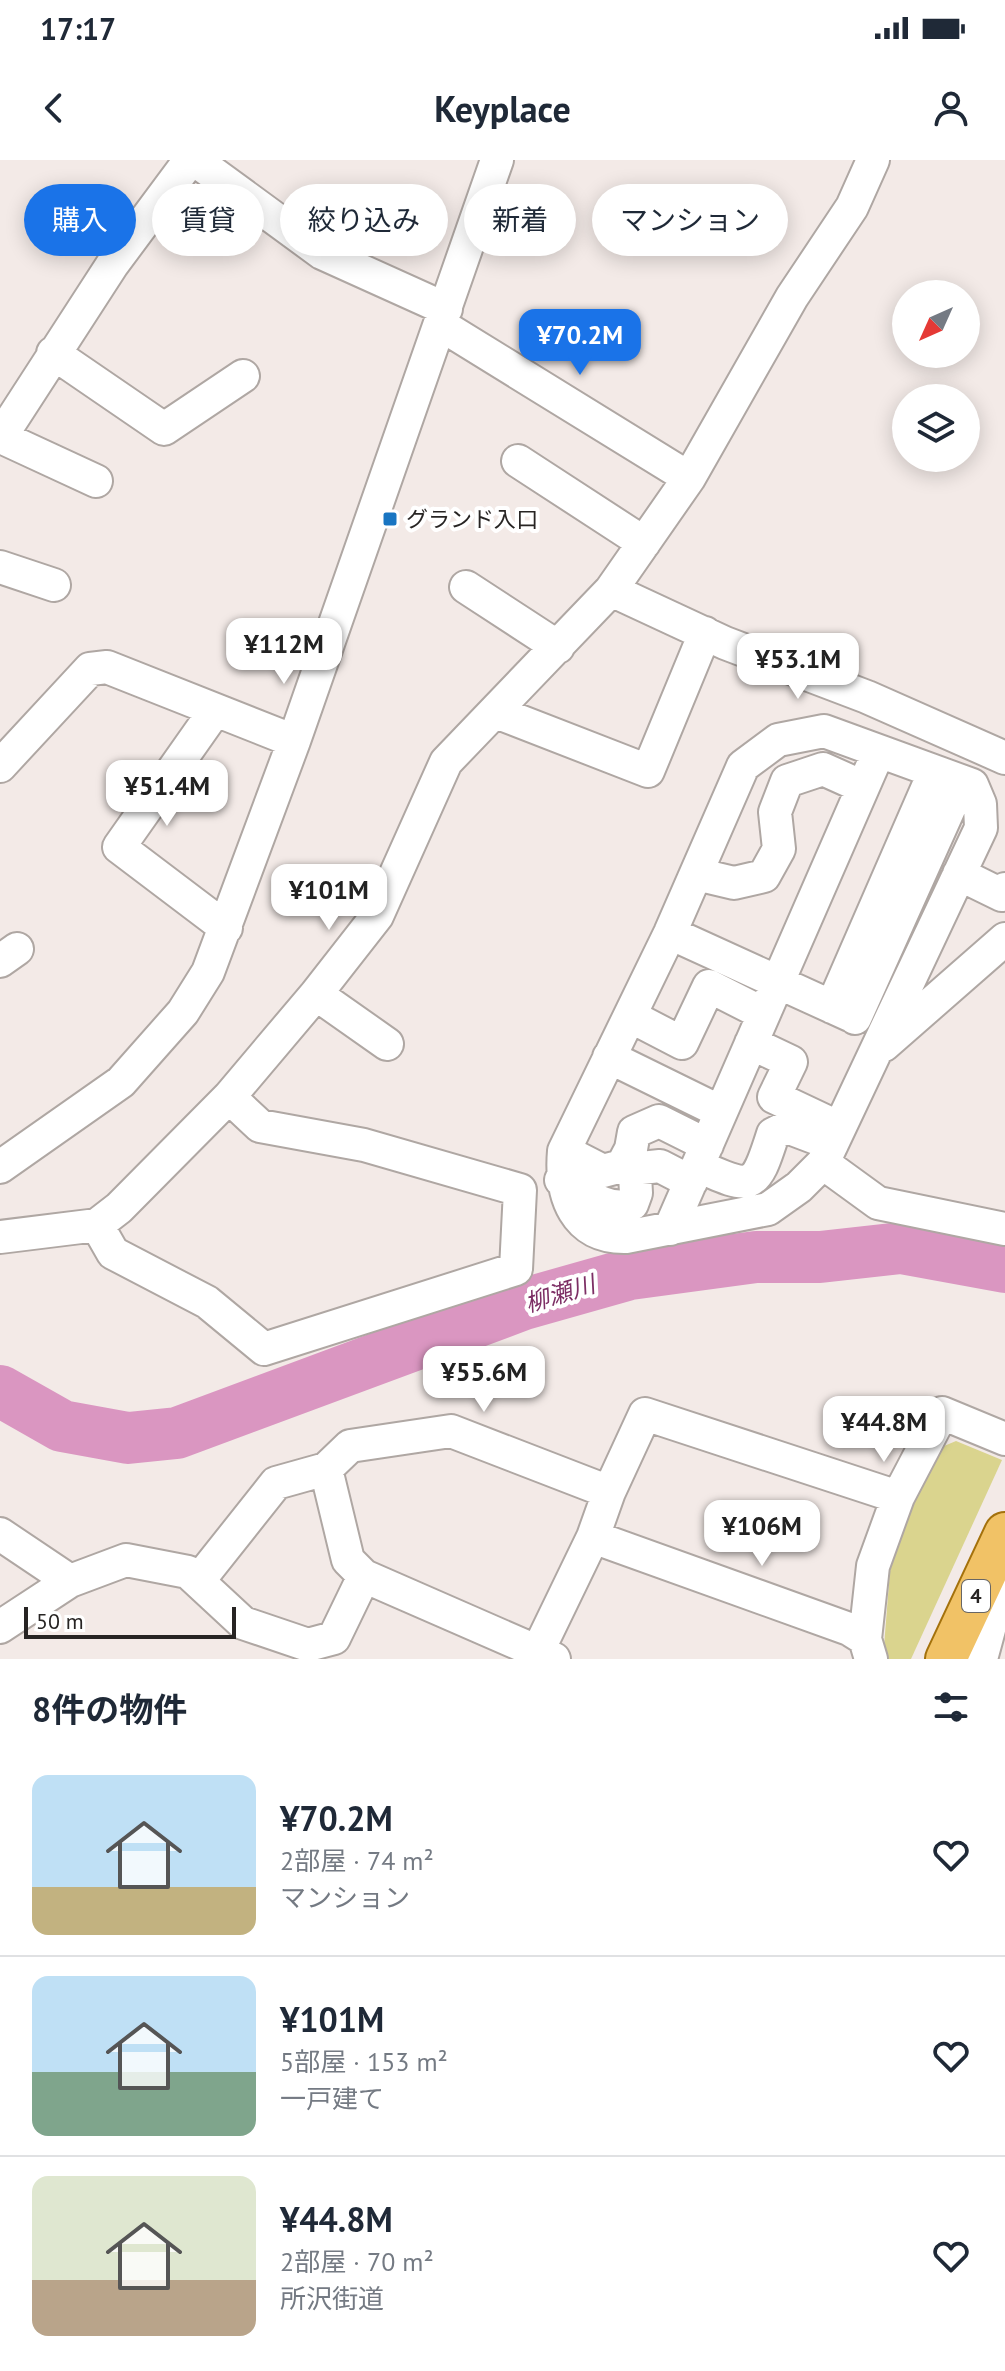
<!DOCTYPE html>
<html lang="ja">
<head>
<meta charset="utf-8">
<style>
	:root { --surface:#fff; --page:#f2f2f3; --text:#1f2937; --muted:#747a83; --line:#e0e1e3; --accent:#1a73e8 }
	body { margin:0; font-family:"PT Sans","Noto Sans JP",sans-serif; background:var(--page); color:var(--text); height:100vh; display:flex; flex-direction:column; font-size:30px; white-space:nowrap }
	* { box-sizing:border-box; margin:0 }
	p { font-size:26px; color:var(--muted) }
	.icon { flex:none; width:44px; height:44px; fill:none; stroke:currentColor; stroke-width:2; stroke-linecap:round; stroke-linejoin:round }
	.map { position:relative; height:1499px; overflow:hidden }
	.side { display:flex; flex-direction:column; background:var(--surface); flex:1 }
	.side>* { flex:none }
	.banner { position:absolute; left:24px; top:24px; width:958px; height:72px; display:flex; gap:16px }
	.needle { width:52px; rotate:225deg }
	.fabs { position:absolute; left:892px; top:120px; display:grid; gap:16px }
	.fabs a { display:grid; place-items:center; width:88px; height:88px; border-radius:50%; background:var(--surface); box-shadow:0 4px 20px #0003; font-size:40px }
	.scale { position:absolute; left:24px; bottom:20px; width:212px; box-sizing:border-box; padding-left:8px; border:4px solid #272423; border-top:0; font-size:22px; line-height:28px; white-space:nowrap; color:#272423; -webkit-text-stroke:6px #fff; paint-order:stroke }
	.price { position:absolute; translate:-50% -68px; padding:0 18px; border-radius:16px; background:#fff; color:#222; font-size:26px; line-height:52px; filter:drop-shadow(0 2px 4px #0008) }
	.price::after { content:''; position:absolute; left:50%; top:48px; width:24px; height:18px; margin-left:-12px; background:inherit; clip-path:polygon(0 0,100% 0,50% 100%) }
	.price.selected { background:var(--accent); color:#fff }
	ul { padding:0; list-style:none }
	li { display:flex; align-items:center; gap:24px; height:200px; padding:0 32px }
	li+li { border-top:2px solid var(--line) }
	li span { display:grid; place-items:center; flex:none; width:224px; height:160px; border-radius:16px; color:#555 }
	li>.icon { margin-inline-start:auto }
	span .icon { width:96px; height:96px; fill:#fffc; stroke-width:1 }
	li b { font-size:34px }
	h2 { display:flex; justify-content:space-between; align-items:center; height:96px; padding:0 32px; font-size:34px }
	.tag { padding:0 28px; border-radius:36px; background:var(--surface); box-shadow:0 4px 20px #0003; font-size:28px; line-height:72px }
	.tag.selected { background:var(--accent); color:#fff }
	.status { display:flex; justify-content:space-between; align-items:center; height:56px; padding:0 40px; background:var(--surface); direction:ltr }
	.status svg { height:22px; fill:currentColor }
	header { display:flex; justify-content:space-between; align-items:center; height:104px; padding:0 32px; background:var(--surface); font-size:36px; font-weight:700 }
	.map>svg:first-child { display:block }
</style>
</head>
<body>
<div class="status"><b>17:17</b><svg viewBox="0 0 49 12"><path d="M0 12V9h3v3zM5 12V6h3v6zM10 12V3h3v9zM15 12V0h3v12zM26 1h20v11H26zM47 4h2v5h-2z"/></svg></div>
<header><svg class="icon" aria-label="back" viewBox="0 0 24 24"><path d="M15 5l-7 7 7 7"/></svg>Keyplace<svg class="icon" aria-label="person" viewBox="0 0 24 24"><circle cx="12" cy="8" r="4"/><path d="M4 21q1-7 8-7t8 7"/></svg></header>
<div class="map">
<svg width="1005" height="1499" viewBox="0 0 1005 1499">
	<rect width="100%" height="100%" fill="#f3eae7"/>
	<path fill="#dad48e" d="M 956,1281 L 1002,1300 L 911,1499 L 883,1499 L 891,1398 L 937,1289 Z"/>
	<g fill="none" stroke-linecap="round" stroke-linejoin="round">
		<path stroke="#da96c1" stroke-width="52" d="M 0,1231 L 62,1266 L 128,1278 L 177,1273 L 524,1144 L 630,1114 L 756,1097 L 820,1097 L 901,1088 L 1005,1107"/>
		<defs>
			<path id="minor" d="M 195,0 L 322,93 L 446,149
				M 441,165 L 689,318
				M 53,193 L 164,269 L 243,216
				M 1,277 L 96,321
				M 0,278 L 112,105 L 190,0
				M 518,301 L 644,383
				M 0,407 L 54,425
				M 466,427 L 558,487
				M 611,430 L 725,483 L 867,537 L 1005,598
				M 214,552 L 119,687 L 226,768
				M 496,552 L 648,611 L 705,473
				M 824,571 L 972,625 L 980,644 L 981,668 L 823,1003 L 799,1027 L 768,1049 L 626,1077 C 575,1078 560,1036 564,991 L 670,773 L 743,606 L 778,580 Z
				M 0,606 L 90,509 L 107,507 L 294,581
				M 696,714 L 734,723 L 764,716 L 779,689 L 775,652 L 787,621 L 823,609 L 863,627
				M 959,714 L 1002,735 L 1005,729
				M 670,773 L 850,855
				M 0,801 L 17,789
				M 316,834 L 387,884
				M 832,847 L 934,613
				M 630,856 L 682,883 L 709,826 L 764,854
				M 855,858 L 961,622
				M 751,883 L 791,902 L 774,937 L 829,963
				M 884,885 L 1005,779
				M 609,897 L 721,952
				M 564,991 L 603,1011 L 622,1006 L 631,989 L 634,972 L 659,961 L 707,985
				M 823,1003 L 878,1043 L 1005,1069
				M 698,1006 C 752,1030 755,1031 773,974 L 787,967 L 832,984
				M 0,1007 L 121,922 L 183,852 L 208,812 L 294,581 L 497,0
				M 561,1020 C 581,1031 609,1054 632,1044 L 636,1033 L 635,1015 L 641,1008 L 660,1006 L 691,1022
				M 97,1065 L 113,1093 L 207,1142 L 264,1189 L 516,1109 L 520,1030 L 364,985 L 260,966 L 229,937
				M 670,1069 L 878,593
				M 0,1077 L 97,1065 L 119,1048 L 229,937 L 316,834 L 377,756 L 446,602 L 611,430 L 689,318 L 792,137 L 852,47 L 873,0
				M 609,1332 L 645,1254 L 898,1337
				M 0,1374 L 70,1421 L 126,1400 L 188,1412 L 243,1463 L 308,1485 L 334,1478 L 364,1416 L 348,1400 L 326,1309
				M 593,1377 L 849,1469 L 865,1479 L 871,1499
				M 364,1416 L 554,1499
				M 199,1420 L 276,1323 L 326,1309 L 350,1286 L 451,1271 L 609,1332 L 593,1377 L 534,1499
				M 0,1467 L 70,1421
				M 865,1479 L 873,1406 L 898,1337 L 942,1253 L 1005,1279
				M 981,1499 L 991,1462 L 992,1404"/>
			<path id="major" d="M 946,1499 L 1005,1373"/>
		</defs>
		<use href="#minor" stroke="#afa7a3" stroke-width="36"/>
		<use href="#major" stroke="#a4710c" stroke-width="44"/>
		<use href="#minor" stroke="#fff" stroke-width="32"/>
		<use href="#major" stroke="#f1c266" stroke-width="40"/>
	</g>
	<rect fill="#1975c2" stroke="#fff" stroke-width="3" x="382" y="351" width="16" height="16" rx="4"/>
	<g text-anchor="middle" stroke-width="8" stroke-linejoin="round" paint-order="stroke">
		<rect fill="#fff" stroke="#686665" stroke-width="2" x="962" y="1420" width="28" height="32" rx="6"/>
		<g font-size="20" font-weight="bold" fill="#272423">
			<text x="976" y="1443">4</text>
		</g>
		<g font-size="22" fill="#272423" stroke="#fff" text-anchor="start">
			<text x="406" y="367">グランド入口</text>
		</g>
		<g font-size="24" font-style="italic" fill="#7d2f65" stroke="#fff">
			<text transform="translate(560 1134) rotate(-17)" y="8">柳瀬川</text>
		</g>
	</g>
</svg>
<div class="fabs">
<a><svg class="needle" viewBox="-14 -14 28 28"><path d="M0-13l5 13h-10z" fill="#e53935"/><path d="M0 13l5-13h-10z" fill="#747a83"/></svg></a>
<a><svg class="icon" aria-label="layers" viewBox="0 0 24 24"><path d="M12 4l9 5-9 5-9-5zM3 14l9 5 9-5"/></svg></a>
</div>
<div class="scale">50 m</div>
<b class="price selected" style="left:580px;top:217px">¥70.2M</b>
<b class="price" style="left:284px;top:526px">¥112M</b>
<b class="price" style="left:798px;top:541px">¥53.1M</b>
<b class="price" style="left:167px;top:668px">¥51.4M</b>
<b class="price" style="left:329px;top:772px">¥101M</b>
<b class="price" style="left:484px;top:1254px">¥55.6M</b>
<b class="price" style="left:884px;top:1304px">¥44.8M</b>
<b class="price" style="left:762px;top:1408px">¥106M</b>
<div class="banner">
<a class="tag selected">購入</a>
<a class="tag">賃貸</a>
<a class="tag">絞り込み</a>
<a class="tag">新着</a>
<a class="tag">マンション</a>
</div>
</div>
<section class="side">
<h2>8件の物件<svg class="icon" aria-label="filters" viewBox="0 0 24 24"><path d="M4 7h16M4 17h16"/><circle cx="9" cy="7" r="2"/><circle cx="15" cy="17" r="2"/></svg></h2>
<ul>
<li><span style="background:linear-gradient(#bfe0f5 70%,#c2b280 0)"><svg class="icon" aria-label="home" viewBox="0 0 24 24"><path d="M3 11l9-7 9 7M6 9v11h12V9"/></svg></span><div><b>¥70.2M</b><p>2部屋 · 74 m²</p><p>マンション</p></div><svg class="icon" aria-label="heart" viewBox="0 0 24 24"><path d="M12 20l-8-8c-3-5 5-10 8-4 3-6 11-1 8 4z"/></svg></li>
<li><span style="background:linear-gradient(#bfe0f5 60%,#7fa58c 0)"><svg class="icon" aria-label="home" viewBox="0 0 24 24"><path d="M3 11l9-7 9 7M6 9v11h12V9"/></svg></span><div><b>¥101M</b><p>5部屋 · 153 m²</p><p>一戸建て</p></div><svg class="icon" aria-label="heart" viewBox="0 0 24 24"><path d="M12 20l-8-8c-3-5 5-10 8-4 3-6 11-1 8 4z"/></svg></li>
<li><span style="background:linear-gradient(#dfe7d0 65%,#b9a48a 0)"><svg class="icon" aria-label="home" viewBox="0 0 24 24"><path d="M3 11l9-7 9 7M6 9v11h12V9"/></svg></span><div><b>¥44.8M</b><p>2部屋 · 70 m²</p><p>所沢街道</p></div><svg class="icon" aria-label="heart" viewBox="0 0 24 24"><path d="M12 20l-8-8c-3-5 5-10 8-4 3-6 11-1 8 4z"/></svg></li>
</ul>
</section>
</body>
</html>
